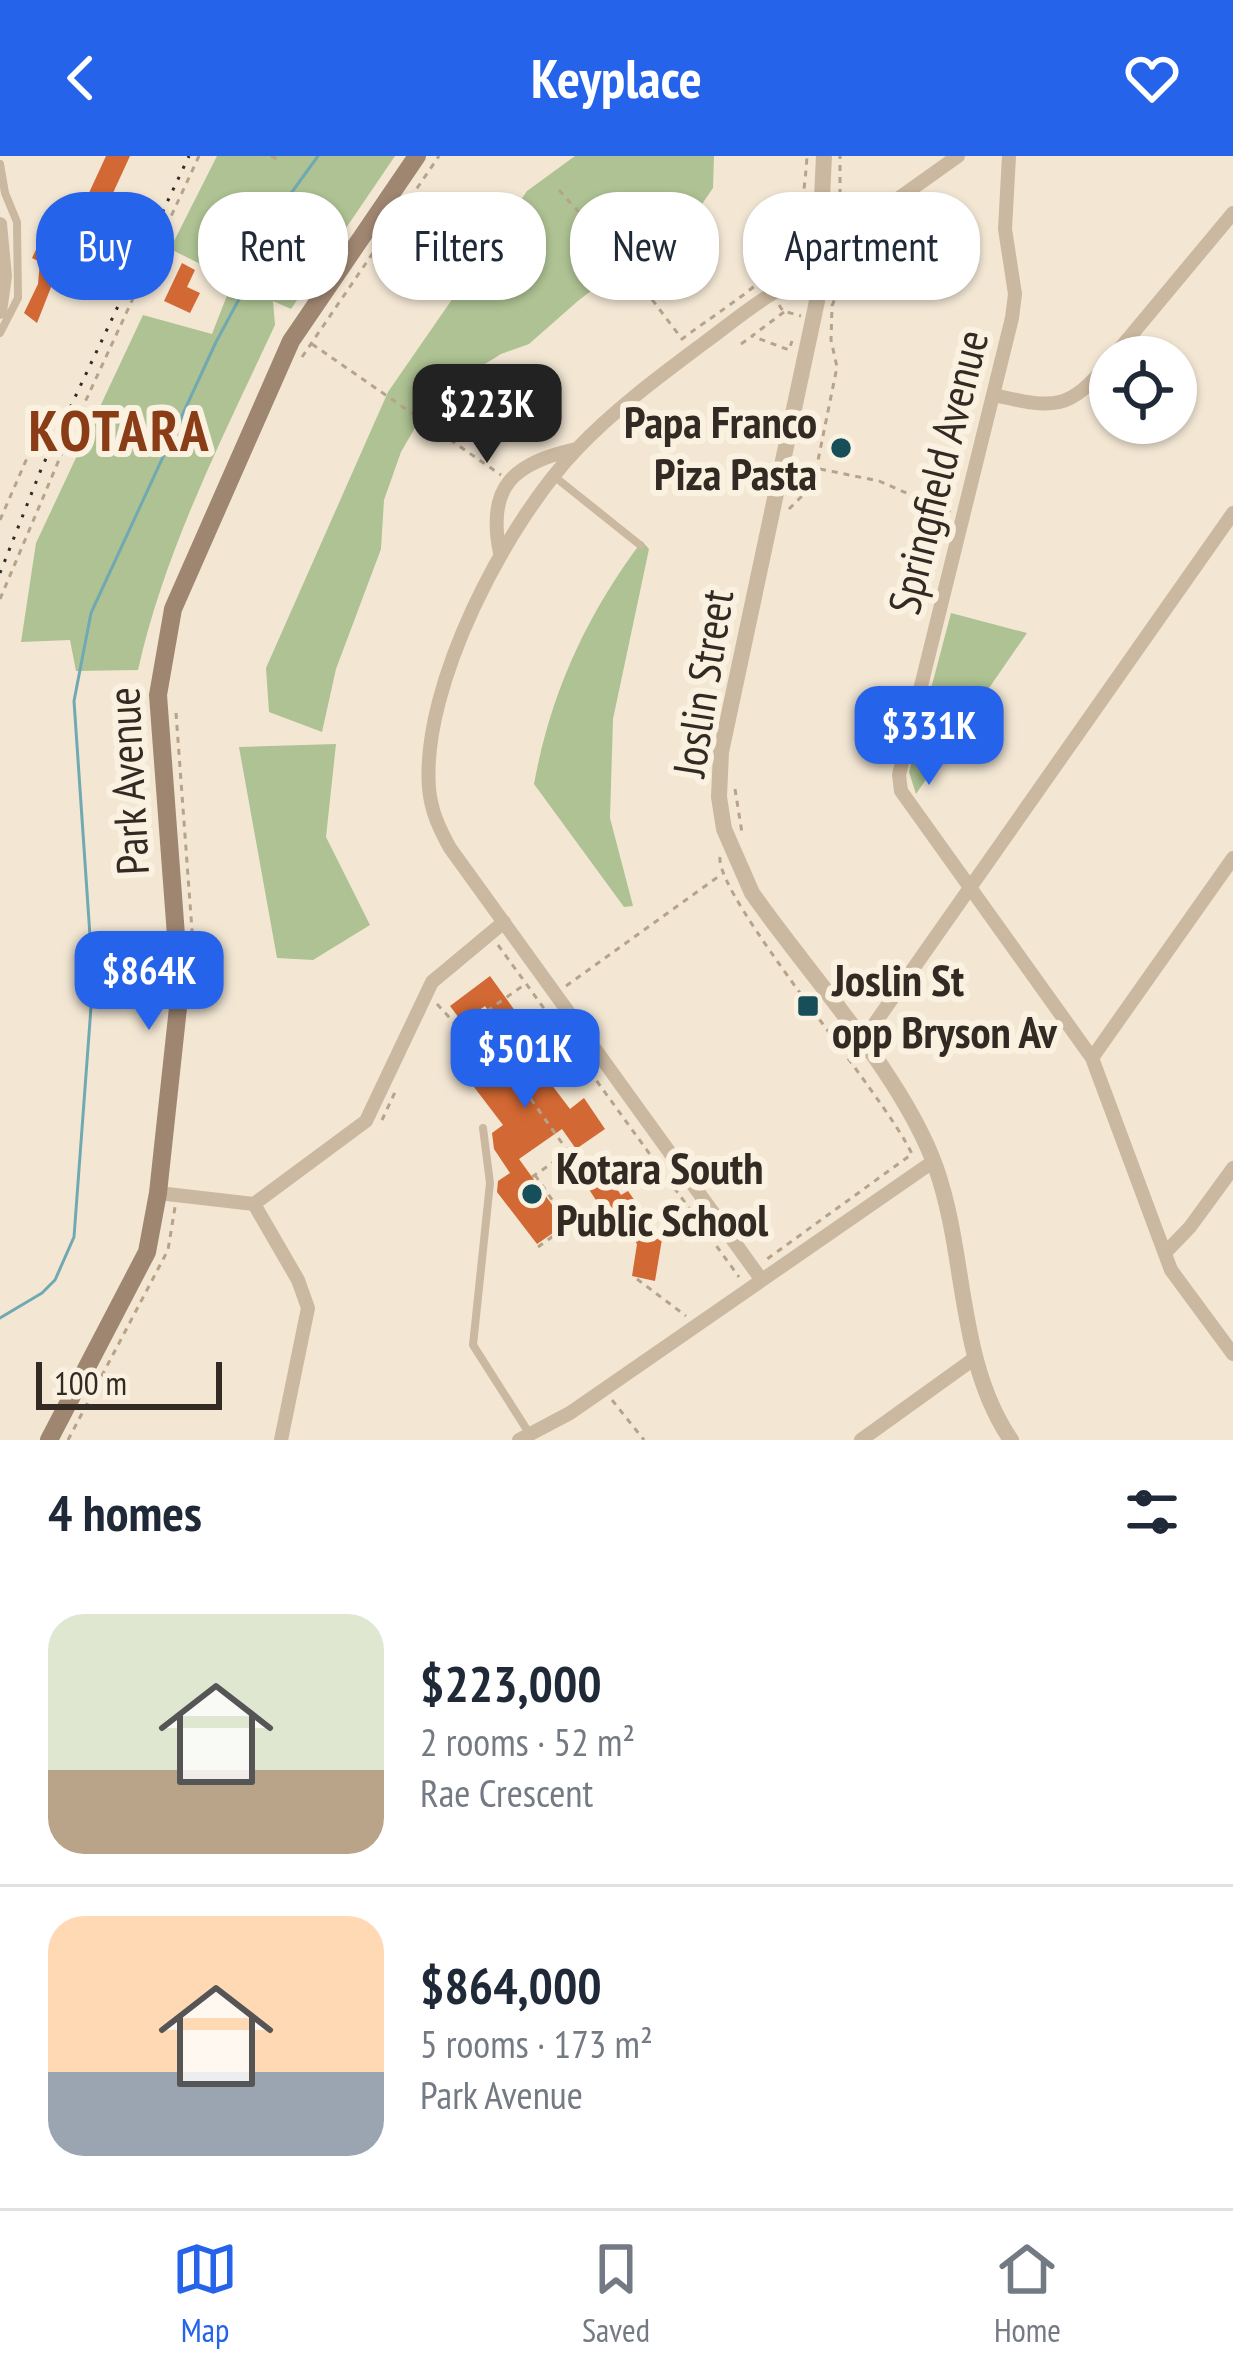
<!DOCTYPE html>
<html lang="en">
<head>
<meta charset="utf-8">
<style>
	:root { --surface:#fff; --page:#f6f6f7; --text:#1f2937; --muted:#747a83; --line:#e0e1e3; --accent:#2563eb }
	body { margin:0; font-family:"PT Sans Narrow",sans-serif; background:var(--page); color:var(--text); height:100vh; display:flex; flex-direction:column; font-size:45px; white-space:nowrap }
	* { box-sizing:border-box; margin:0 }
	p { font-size:39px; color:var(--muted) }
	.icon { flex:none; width:66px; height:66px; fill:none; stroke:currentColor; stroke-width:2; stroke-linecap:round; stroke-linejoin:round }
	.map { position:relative; height:1284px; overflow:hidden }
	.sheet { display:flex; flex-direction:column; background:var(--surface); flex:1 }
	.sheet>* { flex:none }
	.hud { position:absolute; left:36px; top:36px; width:1161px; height:108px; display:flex; gap:24px }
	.fabs { position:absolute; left:1089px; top:180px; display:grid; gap:24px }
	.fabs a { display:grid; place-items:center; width:108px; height:108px; border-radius:50%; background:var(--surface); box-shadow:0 3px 9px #0004; font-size:60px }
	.scale { position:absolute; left:36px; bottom:30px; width:186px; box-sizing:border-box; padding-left:12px; border:6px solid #342a24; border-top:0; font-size:33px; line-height:42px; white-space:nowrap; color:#342a24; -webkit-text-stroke:9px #faf1e0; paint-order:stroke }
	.price { position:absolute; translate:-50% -102px; padding:0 27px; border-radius:24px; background:var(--accent); color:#fff; font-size:39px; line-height:78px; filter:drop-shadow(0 3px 6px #0008) }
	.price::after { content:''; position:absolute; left:50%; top:72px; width:36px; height:27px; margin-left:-18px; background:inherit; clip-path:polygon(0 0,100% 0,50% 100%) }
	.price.active { background:#222; color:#fff }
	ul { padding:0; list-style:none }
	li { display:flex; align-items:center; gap:36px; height:300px; padding:0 48px }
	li+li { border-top:3px solid var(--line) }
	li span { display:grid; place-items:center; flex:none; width:336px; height:240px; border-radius:36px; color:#555 }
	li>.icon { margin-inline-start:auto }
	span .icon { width:144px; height:144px; fill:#fffc; stroke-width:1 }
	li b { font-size:51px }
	h2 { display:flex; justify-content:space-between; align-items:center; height:144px; padding:0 48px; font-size:51px }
	.tag { padding:0 42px; border-radius:48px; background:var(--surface); box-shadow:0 3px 9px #0004; font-size:42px; line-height:108px }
	.tag.active { background:var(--accent); color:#fff }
	header { display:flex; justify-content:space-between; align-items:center; height:156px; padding:0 48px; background:var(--accent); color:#fff; font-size:54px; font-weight:800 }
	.dock { display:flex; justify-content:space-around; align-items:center; height:168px; border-top:3px solid var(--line); background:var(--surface); font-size:33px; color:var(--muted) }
	.dock a { display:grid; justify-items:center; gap:6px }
	.dock .active { color:var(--accent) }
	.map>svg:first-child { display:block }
</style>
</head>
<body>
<header><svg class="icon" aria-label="back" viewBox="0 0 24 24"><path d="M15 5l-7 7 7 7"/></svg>Keyplace<svg class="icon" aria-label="heart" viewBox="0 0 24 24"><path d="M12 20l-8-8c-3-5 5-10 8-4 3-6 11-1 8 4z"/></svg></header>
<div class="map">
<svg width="1233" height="1284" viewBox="0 0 1233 1284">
	<rect width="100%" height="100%" fill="#f3e7d4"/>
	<path fill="#aec293" d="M 217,0 L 395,0 L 291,153 L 273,145 L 275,169 C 223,281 165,393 138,514 L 76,515 L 70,484 L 21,486 L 36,387 L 143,159 L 212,178 L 233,124 L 170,93 Z
		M 575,0 L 714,0 L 713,32 L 696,57 L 579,144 L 529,188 L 501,198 L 456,226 L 423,258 L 401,296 L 384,344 L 381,393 L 336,513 L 322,576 L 269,556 L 266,512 L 388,236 L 527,35 Z
		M 642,385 L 649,393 L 613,563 L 610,662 L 633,750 L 624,751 L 534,628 C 551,536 586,460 642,385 Z
		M 951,457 L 1027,477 L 916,638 L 909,616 Z
		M 336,588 L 326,681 L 370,769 L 313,804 L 277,802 L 239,591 Z"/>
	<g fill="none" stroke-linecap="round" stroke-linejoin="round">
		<path stroke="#71a9b2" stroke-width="3" d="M 0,1162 L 42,1137 L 55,1124 L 74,1081 L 93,824 L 74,545 L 91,457 L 216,186 L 252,119 L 276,58 L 318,0"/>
	</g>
	<path fill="#d26833" d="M 106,0 L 130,0 L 96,74 L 76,65 Z
		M 42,81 L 60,90 L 49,112 L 57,116 L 37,167 L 24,157 L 38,128 L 40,106 L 32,102 Z
		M 182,107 L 195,114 L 187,131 L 200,137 L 190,157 L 164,145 Z
		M 490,820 L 559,916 L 548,924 L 570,953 L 584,942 L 605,973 L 576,993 L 562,973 L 519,1003 L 566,1068 L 537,1088 L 497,1036 L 498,1025 L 510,1017 L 494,993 L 492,977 L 503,969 L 474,931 L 521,898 L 485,850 L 462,866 L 450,850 Z
		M 597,1004 L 621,1039 L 628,1035 L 662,1083 L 655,1125 L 632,1120 L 637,1088 L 610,1049 L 603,1055 L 579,1018 Z"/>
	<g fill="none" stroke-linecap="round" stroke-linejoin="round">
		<path stroke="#b7a28a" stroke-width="3" stroke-dasharray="6 6" stroke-linecap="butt" d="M 271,0 L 281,5
			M 559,34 L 622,104 L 682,183 C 768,119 800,116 807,0
			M 840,39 L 840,0
			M 839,64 L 838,101 L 850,107
			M 780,108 L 805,102
			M 779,149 L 783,155 L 801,160
			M 784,156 L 752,180 L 789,194 L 792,185
			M 312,188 L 501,319
			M 741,188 L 751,181
			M 302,201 L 439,0
			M 820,313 L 879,325 L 952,357
			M 789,353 L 813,329 L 837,211 L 831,184 L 832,150 L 845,116 L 870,86
			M 0,364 L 48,254
			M 0,443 L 67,285 L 199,0
			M 176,557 L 196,829
			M 735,633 L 742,677
			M 720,701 C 716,742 884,938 912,998 L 763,1106
			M 498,789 L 739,1121
			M 566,830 L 722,718
			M 437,848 L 470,884
			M 487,855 L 524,829
			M 543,927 L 528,939 L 569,997 L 581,1000 L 588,1011
			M 382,964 L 396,934
			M 535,1019 L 566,1064 L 591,1071
			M 532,1021 L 567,997
			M 617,1029 L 655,1003
			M 538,1091 L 571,1067
			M 637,1123 L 686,1160
			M 612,1244 L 644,1284
			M 68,1284 L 168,1094 L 175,1051"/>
		<path stroke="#cbb8a0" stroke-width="8" d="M 0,8 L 5,37 L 17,66 L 18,142 L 0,177
			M 555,321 L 640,389
			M 483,972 L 490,1027 L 473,1189 L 529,1277"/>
		<path stroke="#cbb8a0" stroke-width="14" d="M 1009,0 L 1005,73 L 1015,138 L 1012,162 L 899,619 L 901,635 L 1092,902 L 1171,1114 L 1233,1198
			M 822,51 L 885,52 L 958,0
			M 0,68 L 5,120 L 0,156
			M 1113,201 L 1233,57
			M 994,239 C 1055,253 1069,255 1110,205
			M 500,397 C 486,330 514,307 576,293
			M 861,887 L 1233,357
			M 1092,902 L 1233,702
			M 158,1037 L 254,1048 L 366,965 L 432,826 L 504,766
			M 254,1048 L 298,1124 L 308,1152 L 281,1284
			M 1165,1097 L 1190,1071 L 1233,1012
			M 761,1123 L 450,692 C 439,672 431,655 429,632 C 421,529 507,366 577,293 C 615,253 660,220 704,187 C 742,159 775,129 820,116
			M 519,1284 L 570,1257 L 934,1005
			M 861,1284 L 975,1202"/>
		<path stroke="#cbb8a0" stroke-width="16" d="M 824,0 L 817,145 L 721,596 L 719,641 L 724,673 L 752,737 C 809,819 903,919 936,1012 C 967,1100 957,1205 1011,1284"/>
		<path stroke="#9f8671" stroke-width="18" d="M 49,1284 L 147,1096 L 158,1037 L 180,833 L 158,539 L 173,453 L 291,185 L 417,0"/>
		<path stroke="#342a24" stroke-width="3" stroke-dasharray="3 9" stroke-linecap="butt" d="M 0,417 L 42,311 L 189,0"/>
	</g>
	<g fill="#164e59" stroke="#faf1e0" stroke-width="4.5">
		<circle cx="841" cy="292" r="12"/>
		<rect x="796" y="838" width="24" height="24" rx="6"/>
		<circle cx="532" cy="1038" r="12"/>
	</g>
	<g text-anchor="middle" stroke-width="12" stroke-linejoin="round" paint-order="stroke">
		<g font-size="45" font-weight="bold" fill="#342a24" stroke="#faf1e0" text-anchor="start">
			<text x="817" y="282" text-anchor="end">Papa Franco<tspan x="817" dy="52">Piza Pasta</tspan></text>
			<text x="832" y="840">Joslin St<tspan x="832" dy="52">opp Bryson Av</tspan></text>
			<text x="556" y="1028">Kotara South<tspan x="556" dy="52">Public School</tspan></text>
		</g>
		<g font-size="45" fill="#342a24" stroke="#faf1e0">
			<text transform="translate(938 316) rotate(-76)" y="16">Springfield Avenue</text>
			<text transform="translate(703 527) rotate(-81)" y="16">Joslin Street</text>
			<text transform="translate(128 625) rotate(-93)" y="16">Park Avenue</text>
		</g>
		<g font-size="57" font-weight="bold" letter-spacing="3" fill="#8a3c16" stroke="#faf1e0">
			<text x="120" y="295">KOTARA</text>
		</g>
	</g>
</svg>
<div class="fabs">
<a><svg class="icon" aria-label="locate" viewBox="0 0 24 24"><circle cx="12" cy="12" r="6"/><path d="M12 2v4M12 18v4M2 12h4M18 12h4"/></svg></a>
</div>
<div class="scale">100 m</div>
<b class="price active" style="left:487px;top:310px">$223K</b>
<b class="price" style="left:929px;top:632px">$331K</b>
<b class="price" style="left:149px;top:877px">$864K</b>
<b class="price" style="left:525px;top:955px">$501K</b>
<div class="hud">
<a class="tag active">Buy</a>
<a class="tag">Rent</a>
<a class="tag">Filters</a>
<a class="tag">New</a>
<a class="tag">Apartment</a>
</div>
</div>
<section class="sheet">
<h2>4 homes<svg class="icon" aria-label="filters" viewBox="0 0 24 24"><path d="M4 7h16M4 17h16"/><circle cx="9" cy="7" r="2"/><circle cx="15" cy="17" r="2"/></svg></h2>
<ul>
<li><span style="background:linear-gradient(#dfe7d0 65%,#b9a48a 0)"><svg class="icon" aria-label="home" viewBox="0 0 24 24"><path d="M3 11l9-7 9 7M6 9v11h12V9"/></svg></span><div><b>$223,000</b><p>2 rooms · 52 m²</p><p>Rae Crescent</p></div></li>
<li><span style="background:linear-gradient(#ffd9b3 65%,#9aa5b1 0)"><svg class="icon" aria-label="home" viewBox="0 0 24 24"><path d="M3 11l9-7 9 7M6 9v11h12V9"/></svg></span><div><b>$864,000</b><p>5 rooms · 173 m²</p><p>Park Avenue</p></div></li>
</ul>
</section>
<nav class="dock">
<a class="active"><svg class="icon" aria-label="map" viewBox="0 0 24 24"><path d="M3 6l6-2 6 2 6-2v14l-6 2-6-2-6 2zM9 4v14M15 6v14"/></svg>Map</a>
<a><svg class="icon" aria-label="saved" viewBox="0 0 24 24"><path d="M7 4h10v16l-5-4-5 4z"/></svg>Saved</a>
<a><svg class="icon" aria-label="home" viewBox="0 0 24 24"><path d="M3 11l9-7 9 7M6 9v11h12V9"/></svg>Home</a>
</nav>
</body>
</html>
